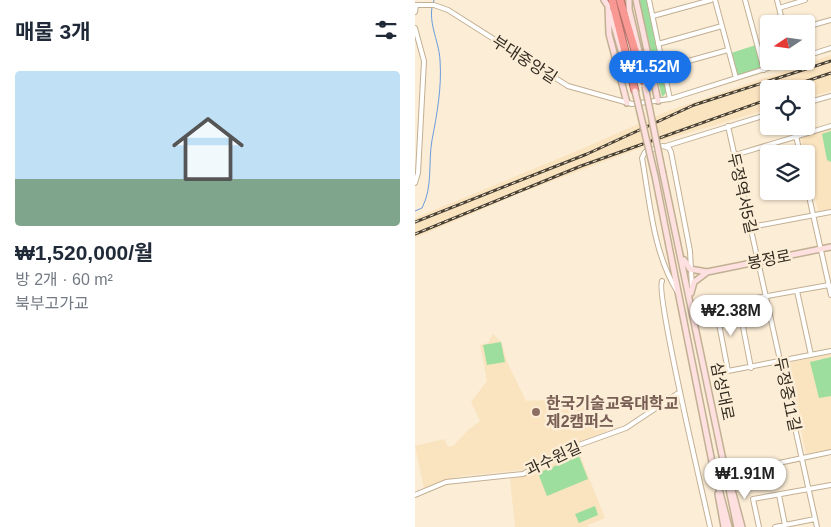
<!DOCTYPE html>
<html lang="ko">
<head>
<meta charset="utf-8">
<style>
	:root { --surface:#fff; --page:#f6f6f7; --text:#1f2937; --muted:#747a83; --line:#e0e1e3; --accent:#1a73e8 }
	body { margin:0; font-family:Arial,"Noto Sans KR",sans-serif; background:var(--page); color:var(--text); height:100vh; display:flex; flex-direction:column; font-size:19px; white-space:nowrap }
	* { box-sizing:border-box; margin:0 }
	p { font-size:16px; color:var(--muted) }
	.icon { flex:none; width:28px; height:28px; fill:none; stroke:currentColor; stroke-width:2; stroke-linecap:round; stroke-linejoin:round }
	.map { position:relative; flex:1; overflow:hidden }
	.drawer { display:flex; flex-direction:column; background:var(--surface); width:415px }
	.drawer>* { flex:none }
	.needle { width:32px; rotate:257deg }
	.controls { position:absolute; left:345px; top:15px; display:grid; gap:10px }
	.controls a { display:grid; place-items:center; width:55px; height:55px; border-radius:5px; background:var(--surface); box-shadow:0 1px 4px #0004; font-size:25px }
	.price { position:absolute; translate:-50% -42px; padding:0 11px; border-radius:18px; background:#fff; color:#222; font-size:16px; line-height:32px; filter:drop-shadow(0 1px 2px #0008) }
	.price::after { content:''; position:absolute; left:50%; top:30px; width:15px; height:11px; margin-left:-8px; background:inherit; clip-path:polygon(0 0,100% 0,50% 100%) }
	.price.on { background:var(--accent); color:#fff }
	ul { padding:0; list-style:none }
	li { display:grid; align-content:center; gap:10px; height:265px; padding:0 15px }
	li+li { border-top:1px solid var(--line) }
	li span { display:grid; place-items:center; height:155px; border-radius:5px; color:#555 }
	li>.icon { margin-inline-start:auto }
	span .icon { width:90px; height:90px; fill:#fffc; stroke-width:1 }
	li b { font-size:21px }
	h2 { display:flex; justify-content:space-between; align-items:center; height:60px; padding:0 15px; font-size:21px }
	main { display:flex; flex:1; min-height:0 }
	.map>svg:first-child { display:block }
</style>
</head>
<body>
<main>
<section class="drawer">
<h2>매물 3개<svg class="icon" aria-label="filters" viewBox="0 0 24 24"><path d="M4 7h16M4 17h16"/><circle cx="9" cy="7" r="2"/><circle cx="15" cy="17" r="2"/></svg></h2>
<ul>
<li><span style="background:linear-gradient(#bfe0f5 70%,#7fa58c 0)"><svg class="icon" aria-label="home" viewBox="0 0 24 24"><path d="M3 11l9-7 9 7M6 9v11h12V9"/></svg></span><div><b>₩1,520,000/월</b><p>방 2개 · 60 m²</p><p>북부고가교</p></div></li>
</ul>
</section>
<div class="map">
<svg width="416" height="527" viewBox="0 0 416 527">
	<rect width="100%" height="100%" fill="#fcedd6"/>
	<path fill="#fae3bf" d="M 416,55 L 416,91 L 391,98 L 391,89 L 354,89 L 354,109 L 236,144 L 108,192 L 0,238 L 0,218 L 157,153 L 253,111 Z
		M 416,129 L 416,209 L 403,211 L 386,138 Z
		M 78,334 L 87,343 L 92,362 L 111,401 L 165,398 L 182,409 L 192,431 L 161,443 L 108,470 L 47,476 L 27,481 L 9,489 L 0,446 L 29,439 L 33,447 L 38,446 L 54,429 L 65,421 L 56,402 L 72,381 L 65,345 L 73,343 Z
		M 416,354 L 416,449 L 391,454 L 372,363 Z
		M 163,450 L 190,518 L 173,525 L 174,527 L 100,527 L 95,479 L 116,475 Z"/>
	<path fill="#9dde9e" d="M 224,0 L 232,0 L 252,92 L 247,97 Z
		M 341,45 L 347,69 L 322,77 L 316,53 Z
		M 416,131 L 416,162 L 412,160 L 407,134 Z
		M 86,342 L 90,362 L 72,365 L 68,345 Z
		M 416,357 L 416,396 L 404,398 L 395,362 Z
		M 164,456 L 173,479 L 132,496 L 123,473 Z
		M 180,506 L 183,515 L 164,523 L 160,514 Z"/>
	<g fill="none" stroke-linecap="round" stroke-linejoin="round">
		<path stroke="#699cdd" stroke-width="1" d="M 0,211 L 7,208 C 18,187 13,163 17,140 C 22,114 27,87 25,60 C 24,40 11,20 19,0"/>
		<defs>
			<path id="street" d="M 234,0 L 255,99
				M 300,0 L 321,78
				M 330,0 L 349,70
				M 362,0 L 368,24
				M 0,5 L 19,5 L 33,10 L 153,86 L 217,104 L 255,99 L 375,61
				M 364,8 L 390,0
				M 0,12 L 1,5
				M 238,16 L 296,0
				M 391,27 L 416,20
				M 0,28 L 9,61 L 3,173 L 0,183
				M 243,44 L 307,26
				M 391,56 L 416,48
				M 248,68 L 313,50
				M 391,103 L 416,96
				M 313,126 L 402,527
				M 379,126 L 385,154
				M 251,146 L 354,114
				M 320,155 L 416,126
				M 391,183 L 416,295
				M 336,227 L 416,212
				M 247,281 C 240,293 289,498 295,527
				M 414,285 L 302,305 L 301,308 L 313,371 L 416,351
				M 262,291 C 238,252 235,202 227,158 L 230,152 L 248,146 L 254,148 L 256,152 L 275,251 L 277,288
				M 382,291 L 396,355
				M 323,301 L 336,368
				M 326,471 L 416,452
				M 0,495 L 31,482 L 108,474 L 161,446 L 211,428 L 265,392
				M 364,495 L 370,525
				M 344,527 L 338,499 L 416,485
				M 360,527 L 400,519"/>
			<path id="secondary" d="M 189,0 L 193,6 L 194,34 L 212,103
				M 214,0 L 214,9 L 228,68
				M 221,0 L 243,101
				M 195,12 L 212,71
				M 248,174 L 322,527
				M 240,176 L 297,462 L 314,527
				M 269,260 L 275,269 L 292,272 L 416,247
				M 276,293 L 279,282 L 291,273
				M 310,463 L 317,469 L 325,471
				M 316,486 L 327,527
				M 318,488 L 318,477 L 326,471
				M 303,494 L 309,527"/>
			<path id="highway" d="M 197,0 L 220,91
				M 205,0 L 229,81"/>
		</defs>
		<use href="#street" stroke="#c2b094" stroke-width="6"/>
		<use href="#secondary" stroke="#c2b094" stroke-width="8"/>
		<use href="#highway" stroke="#b3716b" stroke-width="9"/>
		<use href="#street" stroke="#fff" stroke-width="4"/>
		<use href="#secondary" stroke="#fde0df" stroke-width="5"/>
		<use href="#highway" stroke="#f99793" stroke-width="7"/>
		<defs>
			<path id="rail" d="M 368,89 L 416,73
				M 0,222 L 172,154 L 279,105 L 416,61
				M 0,234 L 166,166 L 354,99"/>
		</defs>
		<use href="#rail" stroke="#494134" stroke-width="3"/>
		<use href="#rail" stroke="#fcedd6" stroke-width="1" stroke-dasharray="4" stroke-linecap="butt"/>
		<defs>
			<path id="secondary-bridge" d="M 230,86 L 248,174
				M 220,91 L 240,176"/>
		</defs>
		<use href="#secondary-bridge" stroke="#c2b094" stroke-width="8" stroke-linecap="butt"/>
		<use href="#secondary-bridge" stroke="#fde0df" stroke-width="5"/>
	</g>
	<circle fill="#8d6e63" stroke="#fcedd6" stroke-width="2" cx="121" cy="412" r="5"/>
	<g text-anchor="middle" stroke-width="5" stroke-linejoin="round" paint-order="stroke">
		<g font-size="16" fill="#322b20" stroke="#fcedd6">
			<text transform="translate(110 59) rotate(33)" y="6">부대중앙길</text>
			<text transform="translate(328 193) rotate(77)" y="6">두정역서5길</text>
			<text transform="translate(354 259) rotate(-11)" y="6">봉정로</text>
			<text transform="translate(308 391) rotate(78)" y="6">삼성대로</text>
			<text transform="translate(373 394) rotate(78)" y="6">두정중11길</text>
			<text transform="translate(138 458) rotate(-25)" y="6">과수원길</text>
		</g>
		<g font-size="16" font-weight="bold" fill="#785e54" stroke="#fcedd6" text-anchor="start">
			<text x="131" y="409">한국기술교육대학교<tspan x="131" dy="18">제2캠퍼스</tspan></text>
		</g>
	</g>
</svg>
<div class="controls">
<a><svg class="needle" viewBox="-14 -14 28 28"><path d="M0-13l5 13h-10z" fill="#e53935"/><path d="M0 13l5-13h-10z" fill="#747a83"/></svg></a>
<a><svg class="icon" aria-label="locate" viewBox="0 0 24 24"><circle cx="12" cy="12" r="6"/><path d="M12 2v4M12 18v4M2 12h4M18 12h4"/></svg></a>
<a><svg class="icon" aria-label="layers" viewBox="0 0 24 24"><path d="M12 4l9 5-9 5-9-5zM3 14l9 5 9-5"/></svg></a>
</div>
<b class="price on" style="left:235px;top:93px">₩1.52M</b>
<b class="price" style="left:316px;top:337px">₩2.38M</b>
<b class="price" style="left:330px;top:500px">₩1.91M</b>
</div>
</main>
</body>
</html>
